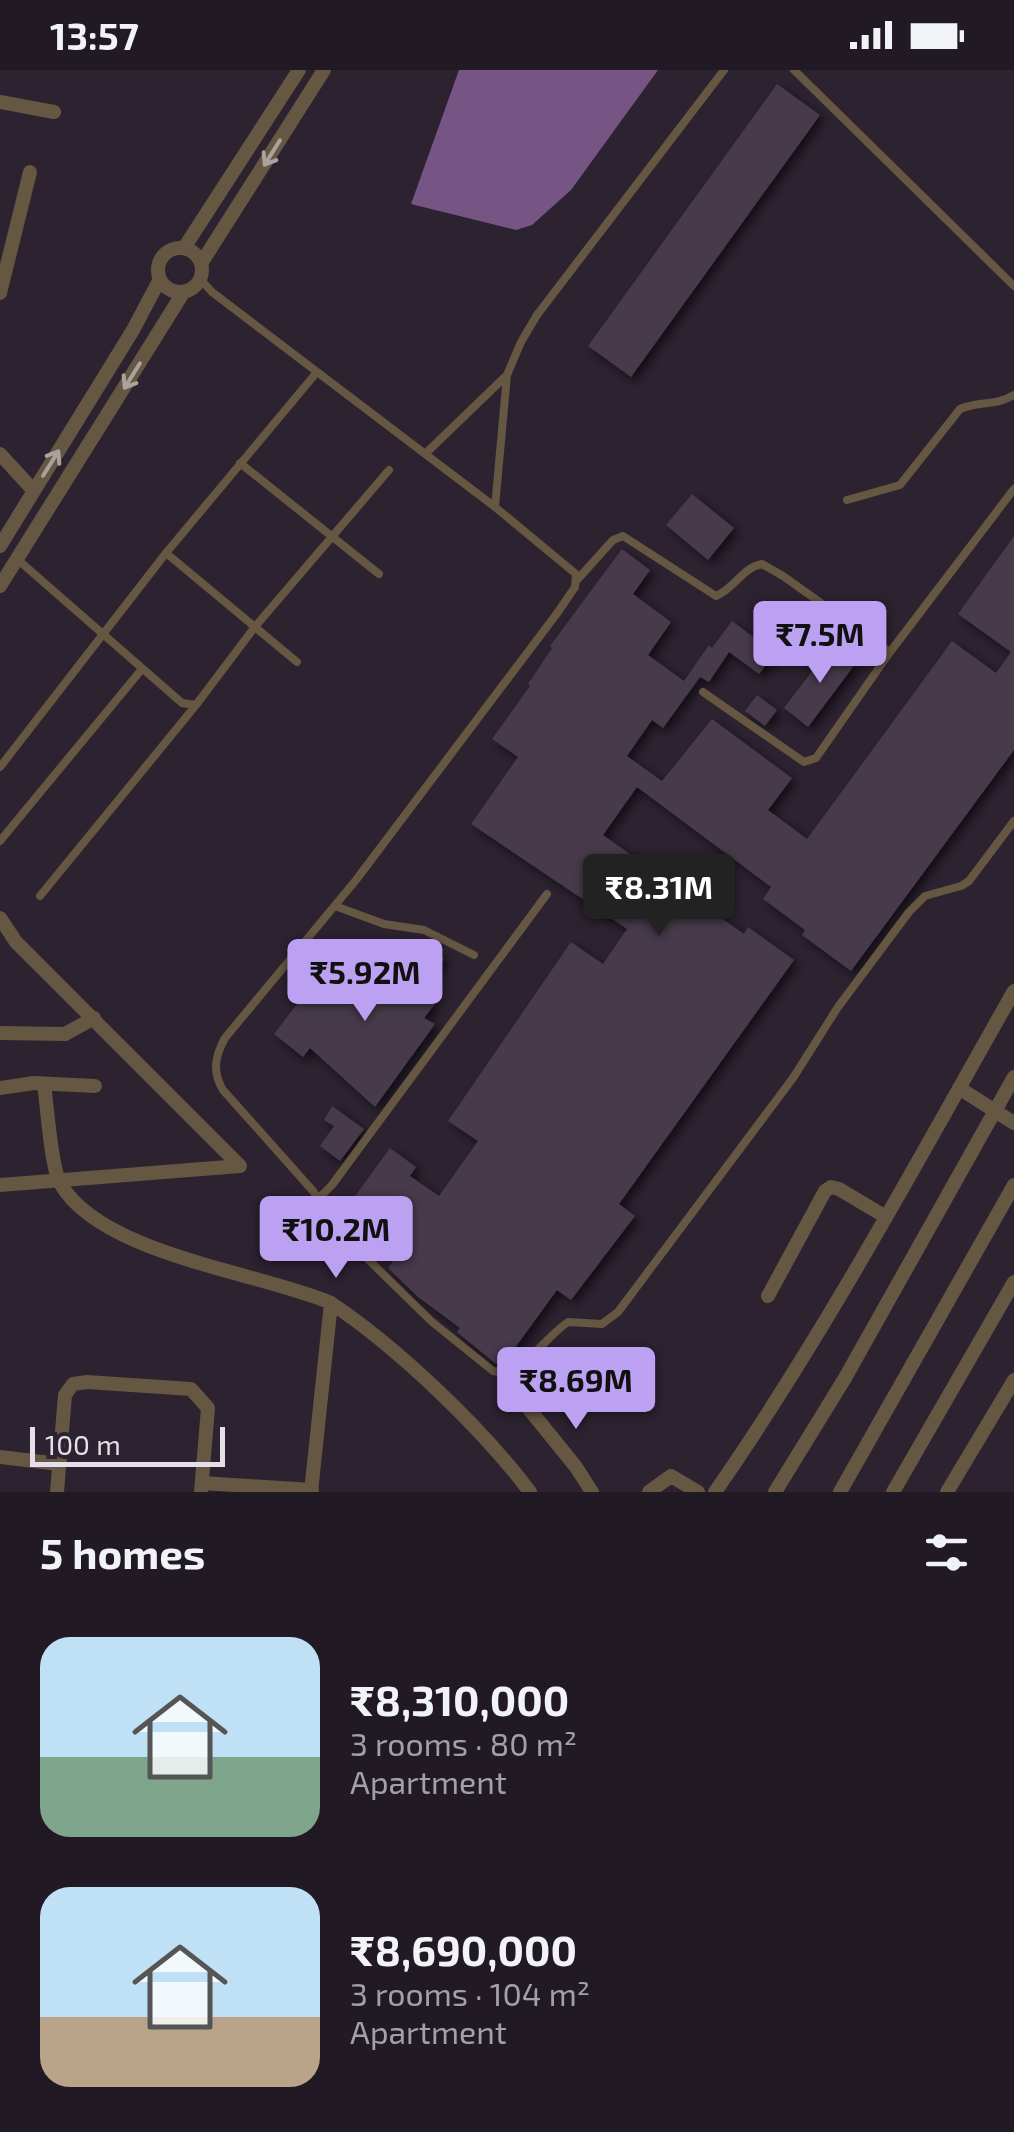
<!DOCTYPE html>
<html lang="en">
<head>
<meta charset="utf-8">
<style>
	:root { --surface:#211a24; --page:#29232c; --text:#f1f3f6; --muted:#a2a1a6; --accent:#bca0f2 }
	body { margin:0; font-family:"Exo 2",sans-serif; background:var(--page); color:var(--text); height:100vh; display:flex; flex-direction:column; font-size:38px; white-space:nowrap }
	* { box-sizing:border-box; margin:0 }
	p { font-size:32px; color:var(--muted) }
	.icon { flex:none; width:55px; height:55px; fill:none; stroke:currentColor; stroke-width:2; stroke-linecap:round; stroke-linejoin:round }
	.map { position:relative; height:1422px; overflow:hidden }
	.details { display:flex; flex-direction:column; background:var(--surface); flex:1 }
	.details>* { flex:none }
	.scale { position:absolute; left:30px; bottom:25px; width:195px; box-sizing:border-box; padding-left:10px; border:5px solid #e5dfe9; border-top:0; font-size:28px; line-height:35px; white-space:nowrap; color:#e5dfe9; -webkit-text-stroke:8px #2c2230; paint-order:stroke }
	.price { position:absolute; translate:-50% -85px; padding:0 22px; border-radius:10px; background:var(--accent); color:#111; font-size:32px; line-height:65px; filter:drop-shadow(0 2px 5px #0008) }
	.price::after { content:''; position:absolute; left:50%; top:60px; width:30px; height:22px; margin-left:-15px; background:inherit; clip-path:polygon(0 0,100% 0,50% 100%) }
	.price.on { background:#222; color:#fff }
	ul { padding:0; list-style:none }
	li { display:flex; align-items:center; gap:30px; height:250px; padding:0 40px }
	li span { display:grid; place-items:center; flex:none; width:280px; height:200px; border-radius:30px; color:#555 }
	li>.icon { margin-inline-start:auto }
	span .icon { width:120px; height:120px; fill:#fffc; stroke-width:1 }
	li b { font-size:42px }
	h2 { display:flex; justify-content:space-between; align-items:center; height:120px; padding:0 40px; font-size:42px }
	.status { display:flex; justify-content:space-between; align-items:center; height:70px; padding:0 50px; background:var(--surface); direction:ltr }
	.status svg { height:28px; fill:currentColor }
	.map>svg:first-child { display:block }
</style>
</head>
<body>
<div class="status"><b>13:57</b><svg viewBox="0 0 49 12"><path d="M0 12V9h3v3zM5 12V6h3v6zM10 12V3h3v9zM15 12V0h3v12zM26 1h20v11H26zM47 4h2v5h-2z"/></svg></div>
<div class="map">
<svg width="1014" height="1422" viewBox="0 0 1014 1422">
	<defs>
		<filter id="shadow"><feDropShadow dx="4.5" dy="4.5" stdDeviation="5" flood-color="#0009"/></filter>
	</defs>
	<rect width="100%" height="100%" fill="#2c2230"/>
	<path fill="#765585" d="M 459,0 L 658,0 L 571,120 L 532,155 L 516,160 L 411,134 Z"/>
	<path fill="#463b4b" filter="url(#shadow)" d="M 777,14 L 820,45 L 631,307 L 588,276 Z
		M 692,424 L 734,458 L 708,490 L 666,455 Z
		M 1014,466 L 1014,680 L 851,901 L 802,865 L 805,860 L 763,829 L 771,817 L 637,717 L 603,765 L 744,864 L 748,857 L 794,890 L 619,1134 L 635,1146 L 571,1230 L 557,1220 L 504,1293 L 496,1294 L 457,1262 L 460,1258 L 418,1227 L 388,1198 L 398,1184 L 367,1166 L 362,1172 L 339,1148 L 390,1078 L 416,1097 L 410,1106 L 439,1126 L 478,1071 L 448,1051 L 571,872 L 603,894 L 627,859 L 471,754 L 518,687 L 492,669 L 530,616 L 528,614 L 552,578 L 550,576 L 622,479 L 650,500 L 633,524 L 671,552 L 648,585 L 684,611 L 709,575 L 712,578 L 732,551 L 775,583 L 759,604 L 729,582 L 709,612 L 700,607 L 663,658 L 652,650 L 627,686 L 662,711 L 712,649 L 792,708 L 768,740 L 807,769 L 952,571 L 996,603 L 1011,582 L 958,544 Z
		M 832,575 L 856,593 L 808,657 L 784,638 Z
		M 757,625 L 777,640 L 765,656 L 745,641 Z
		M 420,874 L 444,889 L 420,925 L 435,934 L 424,948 L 435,954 L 375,1037 L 310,978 L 303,987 L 274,964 L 297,934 L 292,930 L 313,900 L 358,932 L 371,916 L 377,916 L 397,886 L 406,892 Z
		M 332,1036 L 364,1059 L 340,1091 L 320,1076 L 334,1056 L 324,1050 Z"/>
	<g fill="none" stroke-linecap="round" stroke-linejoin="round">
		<path stroke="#655741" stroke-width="8" d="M 794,0 L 1014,216
			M 201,210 L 212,222 L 495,437 L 576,504 L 575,517 L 558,542 L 356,810 L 225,968 C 215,986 212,1002 223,1020 L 313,1121 L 336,1158 L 431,1251 L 493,1301 C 522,1307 546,1266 568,1252 L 602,1254 L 618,1242 L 793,1008 L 838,937 L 909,842 L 925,826 L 961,816 L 969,811 L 1014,751
			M 425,384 L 507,305
			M 240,393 L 379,504
			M 847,430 L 900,415 L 960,339 C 978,331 996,336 1014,325
			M 495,437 L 507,305 L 521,272 L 537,245 L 724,0
			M 166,483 L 297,592
			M 17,489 L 182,633 L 196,635 L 254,558 L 389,400
			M 577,510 L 613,470 L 623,466 L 716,526 C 734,519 743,497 762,494 L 783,506 L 890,582
			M 703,622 L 804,692 L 816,688 L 890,582 L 1014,419
			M 0,697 L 166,483 L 317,302
			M 0,771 L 142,599
			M 40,826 L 196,635
			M 335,836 L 384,854 L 424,860 L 474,885
			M 319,1128 L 332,1115 L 547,824"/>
		<path stroke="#655741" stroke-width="14" d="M 0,32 L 54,42
			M158 200a22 22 0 1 1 44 0a22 22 0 1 1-44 0Z
			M 184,178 L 299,0
			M 202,192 L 324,0
			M 0,223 L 30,102
			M 0,384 L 34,421
			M 0,476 L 133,260 L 160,209
			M 0,516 L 183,223
			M 0,848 L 16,872 L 240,1096
			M 0,963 L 65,964 L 94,948
			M 44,1014 C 47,1035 51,1097 60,1113 C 101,1185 259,1202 331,1233 C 398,1278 482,1358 530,1422
			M 0,1018 L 34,1013 L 95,1016
			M 959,1018 L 1014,1053
			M 0,1115 L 240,1096
			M 768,1226 L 825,1121 L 831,1117 L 839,1119 L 886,1147
			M 521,1329 L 576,1397 L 592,1422
			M 0,1387 L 59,1394
			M 202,1413 L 312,1420
			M 57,1422 L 65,1325 L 73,1314 L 87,1312 L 191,1319 L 208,1338 L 201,1422
			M 311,1422 L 331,1233
			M 649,1422 L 671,1406 L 698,1422
			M 715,1422 C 826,1262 918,1090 1014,921
			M 775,1422 L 845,1308 L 1014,1007
			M 840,1422 L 1014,1115
			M 893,1422 L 1014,1212
			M 947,1422 L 1014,1310"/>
	</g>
	<defs><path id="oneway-shaft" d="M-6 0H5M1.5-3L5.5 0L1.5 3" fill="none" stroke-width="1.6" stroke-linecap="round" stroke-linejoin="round" transform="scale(2.5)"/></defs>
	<g stroke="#aba29d">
		<use href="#oneway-shaft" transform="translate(272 83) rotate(122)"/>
		<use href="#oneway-shaft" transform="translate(132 306) rotate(122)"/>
		<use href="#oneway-shaft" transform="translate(51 393) rotate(-58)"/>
	</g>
</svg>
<div class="scale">100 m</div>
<b class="price" style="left:820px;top:616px">₹7.5M</b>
<b class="price on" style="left:659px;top:869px">₹8.31M</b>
<b class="price" style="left:365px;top:954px">₹5.92M</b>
<b class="price" style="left:336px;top:1211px">₹10.2M</b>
<b class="price" style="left:576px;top:1362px">₹8.69M</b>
</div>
<section class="details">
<h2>5 homes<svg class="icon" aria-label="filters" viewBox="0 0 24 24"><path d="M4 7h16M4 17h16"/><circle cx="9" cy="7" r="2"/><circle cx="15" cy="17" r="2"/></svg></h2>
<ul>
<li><span style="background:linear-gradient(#bfe0f5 60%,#7fa58c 0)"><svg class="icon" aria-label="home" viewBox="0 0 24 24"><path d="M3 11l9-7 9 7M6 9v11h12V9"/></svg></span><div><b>₹8,310,000</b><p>3 rooms · 80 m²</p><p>Apartment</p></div></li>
<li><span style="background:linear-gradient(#bfe0f5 65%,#b9a48a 0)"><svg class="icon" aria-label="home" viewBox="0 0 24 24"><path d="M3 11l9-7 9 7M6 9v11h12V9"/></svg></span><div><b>₹8,690,000</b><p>3 rooms · 104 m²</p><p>Apartment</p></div></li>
</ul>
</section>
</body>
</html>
